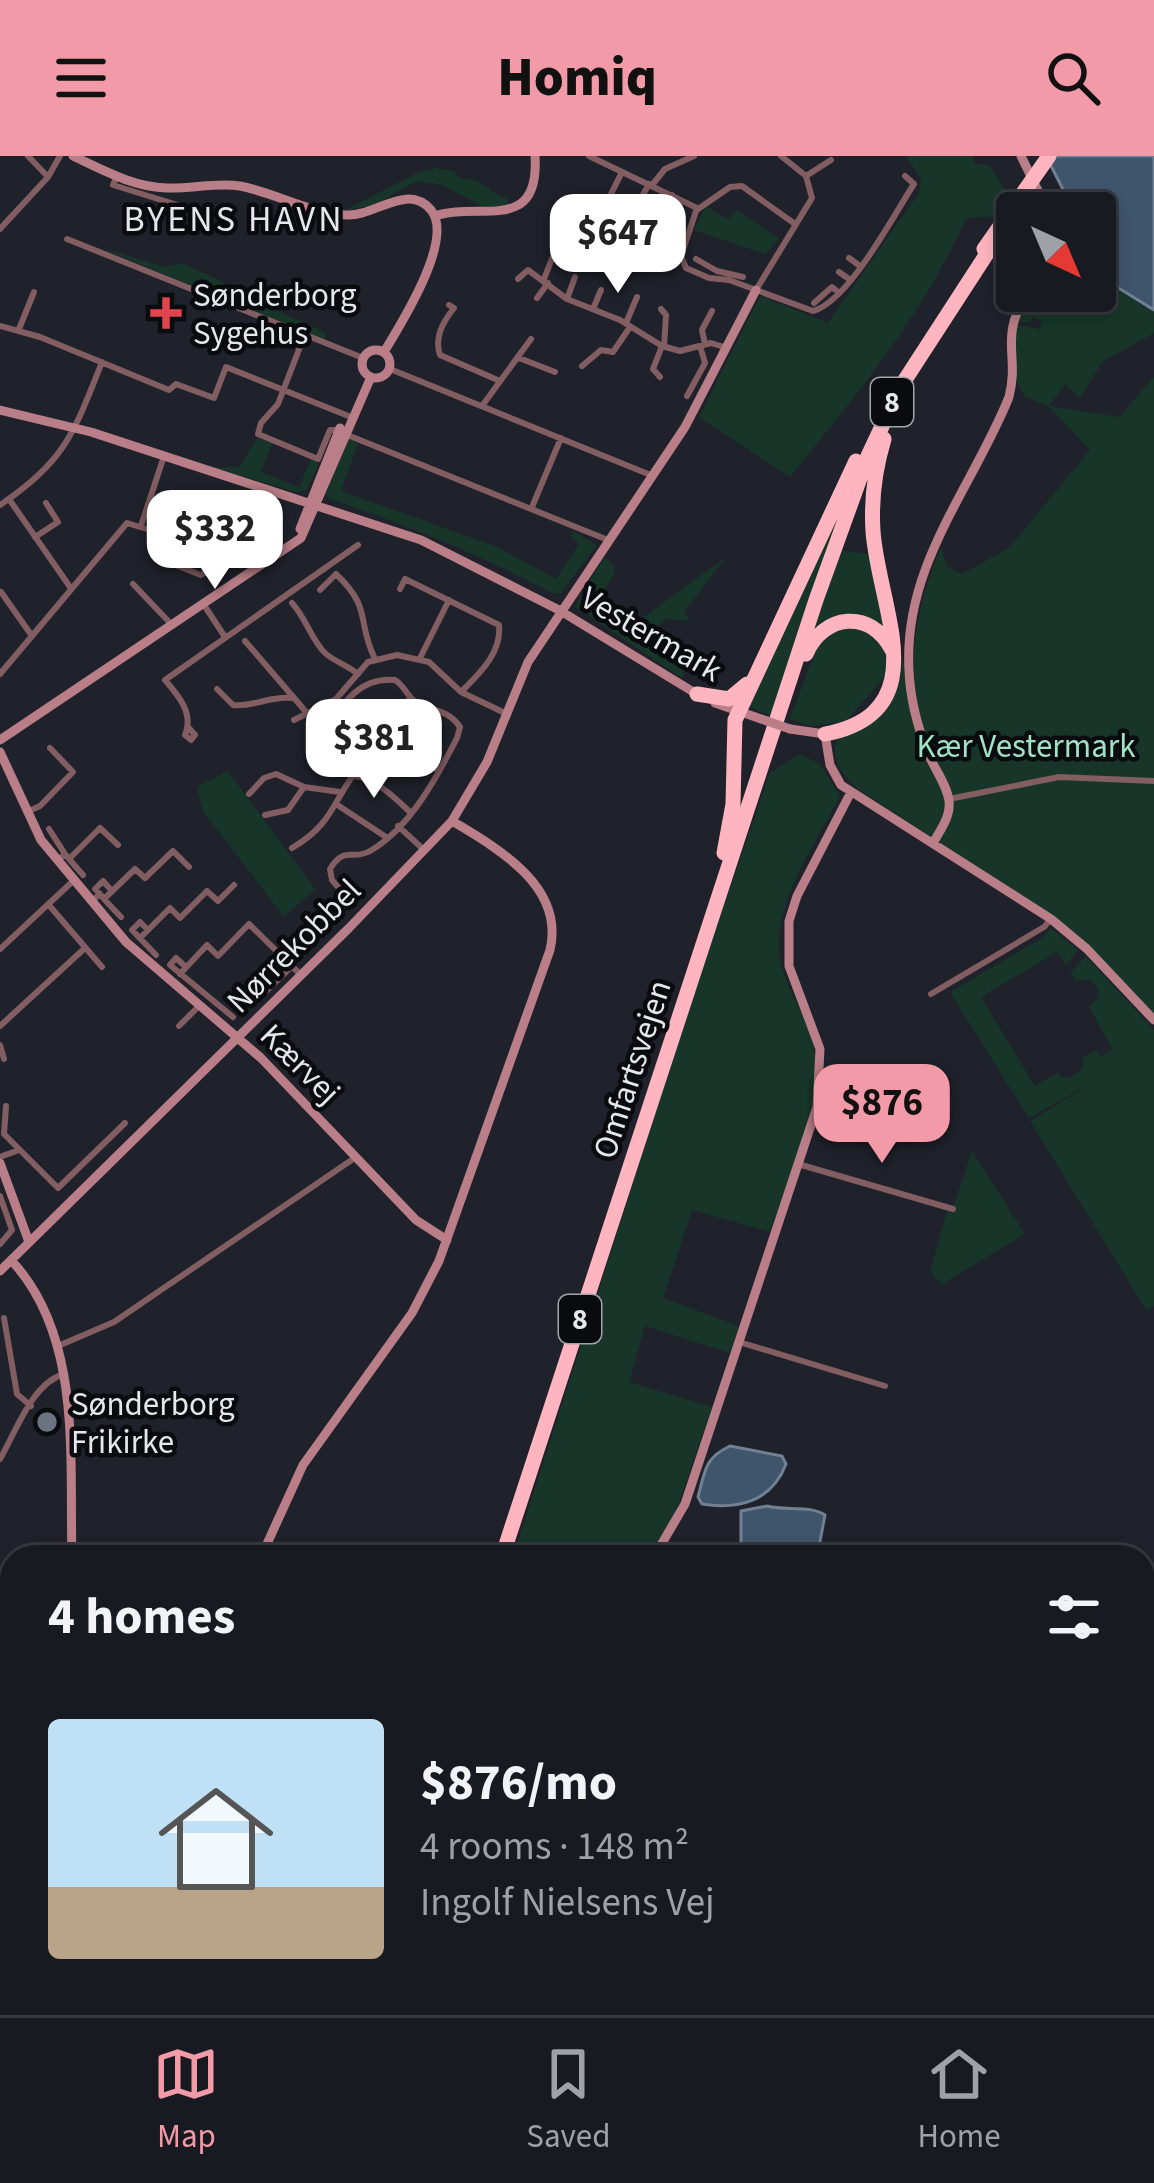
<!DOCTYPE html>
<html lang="en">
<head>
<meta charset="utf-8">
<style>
	:root { --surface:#171a20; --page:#202329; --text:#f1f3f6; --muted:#9ea1a5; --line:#36383e; --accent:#f39aa8 }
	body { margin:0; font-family:"Source Sans 3",sans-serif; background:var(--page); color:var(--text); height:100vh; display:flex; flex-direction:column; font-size:45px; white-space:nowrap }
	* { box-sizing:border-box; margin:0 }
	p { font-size:39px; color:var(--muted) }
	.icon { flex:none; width:66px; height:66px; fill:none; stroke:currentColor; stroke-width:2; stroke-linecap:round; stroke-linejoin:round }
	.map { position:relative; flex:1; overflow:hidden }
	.side { position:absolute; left:0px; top:1389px; width:1155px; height:471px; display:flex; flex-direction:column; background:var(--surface); border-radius:36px 36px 0 0; box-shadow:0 6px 18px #0003,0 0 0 3px var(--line) }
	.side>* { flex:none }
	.needle { width:78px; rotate:136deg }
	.buttons { position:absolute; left:996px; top:36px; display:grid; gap:24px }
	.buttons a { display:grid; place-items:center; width:120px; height:120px; border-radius:12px; background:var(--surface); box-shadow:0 6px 18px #0003,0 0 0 3px var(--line); font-size:60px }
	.price { position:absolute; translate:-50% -102px; padding:0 27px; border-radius:24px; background:#fff; color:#222; font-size:39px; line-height:78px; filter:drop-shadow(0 3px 6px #0008) }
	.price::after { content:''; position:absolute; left:50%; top:72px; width:36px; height:27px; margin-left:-18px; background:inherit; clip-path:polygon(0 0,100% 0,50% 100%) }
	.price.on { background:var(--accent); color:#111 }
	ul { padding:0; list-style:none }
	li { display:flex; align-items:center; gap:36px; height:300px; padding:0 48px }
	li span { display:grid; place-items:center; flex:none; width:336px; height:240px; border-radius:12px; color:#555 }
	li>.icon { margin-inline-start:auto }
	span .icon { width:144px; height:144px; fill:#fffc; stroke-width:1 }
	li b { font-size:51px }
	h2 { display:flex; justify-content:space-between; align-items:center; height:144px; padding:0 48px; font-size:51px }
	header { display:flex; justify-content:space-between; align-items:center; height:156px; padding:0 48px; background:var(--accent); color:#111; font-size:54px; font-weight:800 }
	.tabs { display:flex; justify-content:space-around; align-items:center; height:168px; border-top:3px solid var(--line); background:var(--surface); font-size:33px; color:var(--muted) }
	.tabs a { display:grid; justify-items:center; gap:6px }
	.tabs .on { color:var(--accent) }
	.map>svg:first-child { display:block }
</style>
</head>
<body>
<header><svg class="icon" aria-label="menu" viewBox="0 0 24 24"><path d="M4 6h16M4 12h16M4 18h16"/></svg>Homiq<svg class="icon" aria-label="search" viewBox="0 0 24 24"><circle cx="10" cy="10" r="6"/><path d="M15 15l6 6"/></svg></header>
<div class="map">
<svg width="1154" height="1859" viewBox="0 0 1154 1859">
	<rect width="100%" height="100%" fill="#1f222a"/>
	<path fill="#173629" d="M 906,0 L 973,0 L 974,7 L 990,10 L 1012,45 L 1001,60 L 966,62 C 923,159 856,240 790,321 L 699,261 L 760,140 L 828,167 L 919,37 L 921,23 Z
		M 436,12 L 454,15 L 461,23 C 479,19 492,39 508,43 L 508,50 L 485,52 L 443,29 L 417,25 L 374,49 L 345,54 L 415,18 Z
		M 706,50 L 728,63 L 737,54 L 779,83 L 765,98 L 694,74 Z
		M 99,91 L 165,111 L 182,107 L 225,127 L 224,131 L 327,177 L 324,184 Z
		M 1095,119 L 1154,156 L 1154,177 L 1103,205 L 1080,242 L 1065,228 L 1049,250 L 1119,261 L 1154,221 L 1154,858 L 1056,762 L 858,633 C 842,619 830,604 837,583 L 853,576 L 900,506 L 904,506 L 906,521 L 914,517 C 912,472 924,433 941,391 L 947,410 L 962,418 L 1009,392 L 1090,294 L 1048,250 L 1026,241 L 1014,221 L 1012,193 L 1017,169 L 1039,173 L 1042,166 L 1033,161 L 1029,167 L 1017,165 L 1034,135 L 1095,135 Z
		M 257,282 L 272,287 L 261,316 L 299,331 L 311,303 L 319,307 L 307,334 L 296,336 L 214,312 L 240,311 Z
		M 349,283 L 358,287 L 341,335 L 495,390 L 556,423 L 579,388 L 571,380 L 574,375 L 597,389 L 561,437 L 554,438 C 481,399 407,369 328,342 L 326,338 Z
		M 835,367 L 774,561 L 749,550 Z
		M 840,394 L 873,399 L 888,474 L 835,463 L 813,473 Z
		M 604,401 L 615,409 L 614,419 L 595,447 L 630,471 L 726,401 L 684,456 L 690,465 L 666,463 L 640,484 L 685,516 L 682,522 L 575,451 Z
		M 858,470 L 884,486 L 889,516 L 846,565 L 811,570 L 790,563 L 819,485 L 830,474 Z
		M 800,598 L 820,608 L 840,640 C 816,688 766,755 782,812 C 792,844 814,873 816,907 C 818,959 786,1027 770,1076 L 692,1054 L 663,1142 L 739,1170 L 730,1197 L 645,1170 L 629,1226 L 712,1251 L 675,1358 L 647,1401 L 513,1401 L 698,825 L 770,617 Z
		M 228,615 L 315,733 L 284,761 L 203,655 L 197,631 Z
		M 1051,772 L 1078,794 L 1066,809 L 1057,796 L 981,841 L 1035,930 L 1058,916 L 1060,921 L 1069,922 L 1082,913 L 1083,901 L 1096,894 L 1101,900 L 1113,894 L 1089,851 L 1099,841 L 1097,830 L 1088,823 L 1076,825 L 1070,817 L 1086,800 L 1154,874 L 1154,1150 L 1147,1155 L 1030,965 L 1101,922 L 1029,962 L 950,836 L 1042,782 Z
		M 972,995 L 1025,1078 L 942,1128 L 930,1116 L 947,1055 L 952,1055 Z
		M 502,1848 L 646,1848 L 652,1859 L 498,1859 Z"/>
	<path fill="#3f556c" stroke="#718193" stroke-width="3" d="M 1046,0 L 1154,0 L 1154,154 L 1096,118 L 1095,57 L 1075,57 Z
		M 730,1290 L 782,1300 L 786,1308 C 772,1345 739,1354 702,1348 L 698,1341 C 705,1316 704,1302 730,1290 Z
		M 767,1350 C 785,1355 811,1349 825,1359 L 818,1396 C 791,1394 768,1401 741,1401 L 741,1355 Z"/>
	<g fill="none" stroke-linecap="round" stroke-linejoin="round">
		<path stroke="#825d62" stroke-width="6" d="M 28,0 L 48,21
			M 589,0 L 697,52 L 681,100 L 686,112 L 709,122 L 729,124 L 813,155 C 849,145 893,60 914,28 L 905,20
			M 117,20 L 113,29 L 184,51
			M 806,20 L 831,4
			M 652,29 L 665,13 L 694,0
			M 597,51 L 610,40 L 622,16
			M 698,53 L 730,31 L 742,30 L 795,68
			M 622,61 L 636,51 L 649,28
			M 649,72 L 661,62 L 672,39
			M 0,73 L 48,21 L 60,0
			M 67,83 L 363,202
			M 849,102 L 860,110
			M 696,103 L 717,115 L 743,121
			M 839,116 L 849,123
			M 518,123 L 528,114 L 567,143 L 620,164 L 662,190 L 680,195 L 711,187 L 724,191
			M 544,123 L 553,100
			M 756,134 L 812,42 L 806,20 L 781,0
			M 537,142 L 548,127
			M 567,143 L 575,121
			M 814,147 L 832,131 L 839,137
			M 449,149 L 454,152 C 443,166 434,181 440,199 L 500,225
			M 593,153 L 601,134
			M 661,153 L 666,159 L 664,191
			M 626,167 L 637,141
			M 0,170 L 40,181 L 169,234 L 176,228 L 214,242 L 226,211 L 351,261
			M 19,173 L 34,136
			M 303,183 L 278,248 L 261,267 L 258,278 L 318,303 L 330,274 L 335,274 L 608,384
			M 705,188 L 702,174 L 712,155
			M 519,202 L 555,216
			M 582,210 L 601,194 L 613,196 L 630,171
			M 390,213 L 653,320
			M 660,221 L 653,213 L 662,190
			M 687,240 L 705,207 L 700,190
			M 482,250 L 531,183
			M 9,343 L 70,431
			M 0,349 C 66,305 74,276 102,206
			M 532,351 L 561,282
			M 141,370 L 164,300
			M 247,374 L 263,387
			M 35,381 L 58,366 L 46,347
			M 133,428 L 172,469
			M 400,433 L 405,423 L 499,469 C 502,497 479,518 461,536
			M 320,434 L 336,418 C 373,453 356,465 375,503
			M 1,436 L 32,480
			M 292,447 C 306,462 311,483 325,497 C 333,505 346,508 358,518
			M 204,449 L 225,481
			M 245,485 L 307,557
			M 420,502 L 449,444
			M 0,518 L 127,367 L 153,375 L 154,401 L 201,419 L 231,401 L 239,382 L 263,362 L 279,375
			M 217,533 L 233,549 C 255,551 269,540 291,542
			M 294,564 L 336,543 L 368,506 L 397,499 L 429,506 L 461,536 L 507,558
			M 189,572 L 195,579 L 191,584 L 185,579 C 194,558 179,540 165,524 L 358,389
			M 389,586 L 410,541
			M 365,605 C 392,582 421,579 438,616
			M 354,620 C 375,622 395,642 410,656
			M 249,638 L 264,622 L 276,618 L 304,631 L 340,636
			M 949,643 L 1059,621 L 1154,625
			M 339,650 L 386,681
			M 29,655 L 40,650 L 73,616 L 50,592
			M 265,659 L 288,654 L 304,631
			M 398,670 L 423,693
			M 49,673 L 65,698
			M 292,692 C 337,666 333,639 364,606 L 361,597 L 345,592 L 333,575 C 339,545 363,521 395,524 C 405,530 407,541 416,546 C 433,556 448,553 460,571 L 457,582 C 437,621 410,672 370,695 C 352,705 345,689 330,713 L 332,724 L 350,745
			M 59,703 L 65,698 L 69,703 L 100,672 L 118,689
			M 69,703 L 83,719
			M 100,738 L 95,733 L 103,725 L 112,735
			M 104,743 L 121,761
			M 93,744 L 100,738 L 104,743 L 135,713 L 145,722 L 173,695 L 189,711
			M 48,748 L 102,811
			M 148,774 L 140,766 L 132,774 L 156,799
			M 140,782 L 170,752 L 180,762 L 207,735 L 218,745 L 234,729
			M 0,793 L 72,726
			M 186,811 L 176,802 L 170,809 L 233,861
			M 180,818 L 207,789 L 218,800 L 249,768 L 301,819
			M 266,835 L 292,810
			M 931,838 L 1044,771 L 1051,763
			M 0,870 L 85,792
			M 179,870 L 199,850
			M 0,889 L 4,903
			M 6,950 L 4,978 L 58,1032 L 125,967
			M 0,1001 L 19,994
			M 798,1008 L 953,1053
			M 0,1040 L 12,1074 L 0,1088
			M 4,1162 L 17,1238 L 31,1250
			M 739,1186 L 885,1230
			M 58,1190 L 114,1166 L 356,1001
			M 0,1303 C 16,1276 32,1227 64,1218
			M 1143,1639 L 1154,1633
			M 85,1848 L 86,1859
			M 801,1859 L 835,1848"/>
		<path stroke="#b97e87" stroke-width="9" d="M 73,0 C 103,14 133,31 167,32 C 191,33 217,26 240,30 C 276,37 309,57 346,59 C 375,61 407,26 431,54 C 455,83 401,168 384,196
			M 1021,0 L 1049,57
			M 435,60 C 479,45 540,79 535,0
			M362 208a14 14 0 1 1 28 0a14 14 0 1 1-28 0Z
			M 0,254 L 91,276 L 421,384 L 559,454 L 700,540
			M 300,373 L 340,272
			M 715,547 L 767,565
			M 790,573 L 825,578 L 830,609 L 841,629 L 1051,763 L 1087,793 L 1154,864
			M 0,584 L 301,382 L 371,221
			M 0,596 L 41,684 L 126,786 L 261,902 L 416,1064 L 447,1084
			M 933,687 C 940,675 951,660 949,645 C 947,628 933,611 927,595 C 917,569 910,542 909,514 C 903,409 972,333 1009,241 C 1020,198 998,183 1028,135
			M 0,1007 L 29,1086
			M 11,1104 C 83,1181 69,1302 72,1401
			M 0,1115 L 349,772 L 452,665 L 487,606 L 528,506 L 685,271 L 756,134
			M 261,1401 L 303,1309 L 412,1157 L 439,1105 L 550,794 C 565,731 499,693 452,665
			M 654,1401 L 685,1348 L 817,951 L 820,893 L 789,810 L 789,765 L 797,740 L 851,636
			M 0,1584 L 12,1597
			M 228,1848 L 236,1859
			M 426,1859 L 430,1848"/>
		<path stroke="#ffb5bf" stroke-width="15" d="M 806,498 C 823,458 871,452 892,494
			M 697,538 L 729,543 L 747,528
			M 825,578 C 939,556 878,451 873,375 C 871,344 875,313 884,283
			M 724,697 L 733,648 L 735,564 L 856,305
			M 502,1401 L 816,444 L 868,300 L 901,230 L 988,96
			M 310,1859 L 317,1848"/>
		<path stroke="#b97e87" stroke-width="9" d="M 767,565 L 790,573"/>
		<path stroke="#ffb5bf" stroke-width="15" d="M 984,93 L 1049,0"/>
	</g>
	<path fill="#e0444e" stroke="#0a0b0f" stroke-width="4.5" d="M160 139h12v12h12v12h-12v12h-12v-12h-12v-12h12z"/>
	<circle fill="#6b7280" stroke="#0a0b0f" stroke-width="4.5" cx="47" cy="1266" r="12"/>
	<g text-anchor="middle" stroke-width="9" stroke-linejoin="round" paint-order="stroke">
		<g fill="#0a0b0f" stroke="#a3a5aa" stroke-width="3">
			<rect x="871" y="222" width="42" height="48" rx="9"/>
			<rect x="559" y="1139" width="42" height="48" rx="9"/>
		</g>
		<g font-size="30" font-weight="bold" fill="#e5e7ed">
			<text x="892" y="256">8</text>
			<text x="580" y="1173">8</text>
		</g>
		<g font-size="33" fill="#e5e7ed" stroke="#0a0b0f" text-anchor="start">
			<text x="193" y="150">Sønderborg<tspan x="193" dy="38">Sygehus</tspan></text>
			<text x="71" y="1259">Sønderborg<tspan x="71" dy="38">Frikirke</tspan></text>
		</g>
		<g font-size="33" fill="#e5e7ed" stroke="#0a0b0f">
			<text transform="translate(652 477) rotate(30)" y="12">Vestermark</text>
			<text transform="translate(293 789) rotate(-45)" y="12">Nørrekobbel</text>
			<text transform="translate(301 907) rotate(45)" y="12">Kærvej</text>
			<text transform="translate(631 913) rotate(-72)" y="12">Omfartsvejen</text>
		</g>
		<g font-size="33" fill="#a2e2c4" stroke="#0a0b0f">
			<text x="1026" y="601">Kær Vestermark</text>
		</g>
		<g font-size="36" letter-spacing="3" fill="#e5e7ed" stroke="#0a0b0f">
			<text x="234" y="75">BYENS HAVN</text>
		</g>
	</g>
</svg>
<div class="buttons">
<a><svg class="needle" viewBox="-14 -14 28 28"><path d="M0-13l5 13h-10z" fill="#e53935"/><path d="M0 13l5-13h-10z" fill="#9ea1a5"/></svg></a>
</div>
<b class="price" style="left:618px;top:140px">$647</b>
<b class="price" style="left:215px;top:436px">$332</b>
<b class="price" style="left:374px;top:645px">$381</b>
<b class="price on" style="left:882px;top:1010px">$876</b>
<section class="side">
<h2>4 homes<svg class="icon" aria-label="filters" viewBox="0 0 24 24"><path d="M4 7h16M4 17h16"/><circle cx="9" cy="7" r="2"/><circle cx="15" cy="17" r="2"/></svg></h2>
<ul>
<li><span style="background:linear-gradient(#bfe0f5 70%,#b9a48a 0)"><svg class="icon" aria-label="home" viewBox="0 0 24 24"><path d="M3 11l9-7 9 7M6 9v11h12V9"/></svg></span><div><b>$876/mo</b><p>4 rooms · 148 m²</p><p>Ingolf Nielsens Vej</p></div></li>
</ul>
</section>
</div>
<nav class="tabs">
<a class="on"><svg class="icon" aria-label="map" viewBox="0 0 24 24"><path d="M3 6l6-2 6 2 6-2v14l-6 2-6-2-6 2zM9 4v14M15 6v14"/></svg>Map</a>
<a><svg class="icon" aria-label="saved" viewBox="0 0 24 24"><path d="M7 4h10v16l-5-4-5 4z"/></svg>Saved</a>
<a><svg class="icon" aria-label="home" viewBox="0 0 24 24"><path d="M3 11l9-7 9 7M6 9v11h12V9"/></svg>Home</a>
</nav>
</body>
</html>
